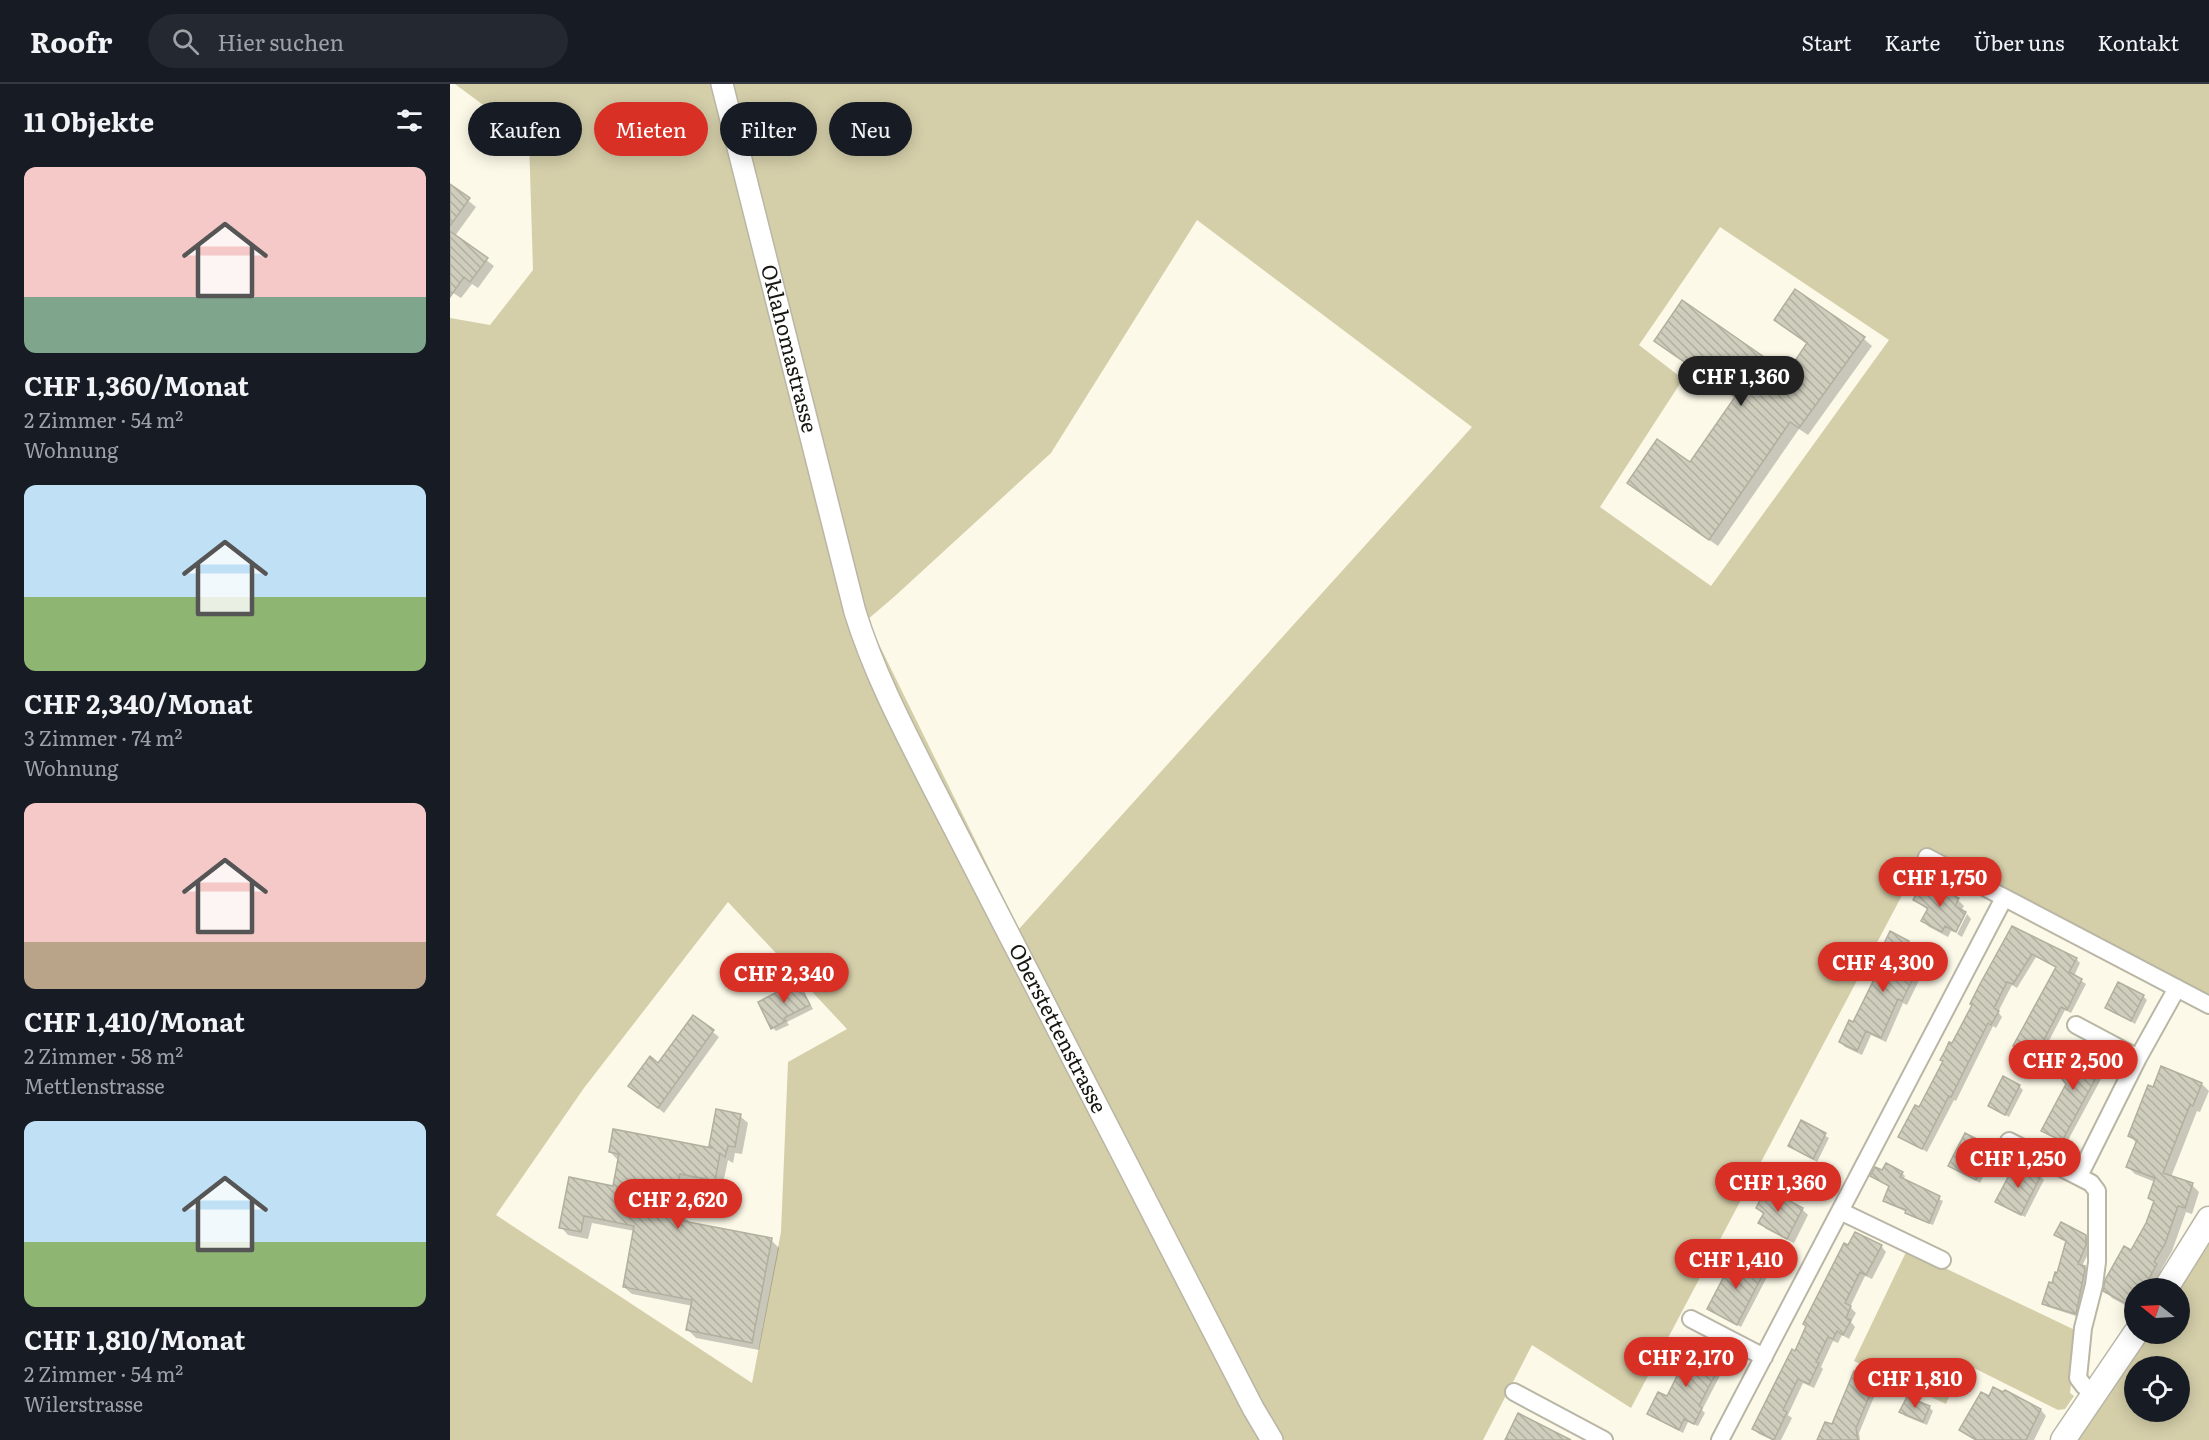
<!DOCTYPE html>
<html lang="de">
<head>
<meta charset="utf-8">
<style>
	:root { --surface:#171b24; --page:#242831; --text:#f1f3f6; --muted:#9ea1a6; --line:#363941; --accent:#d93025 }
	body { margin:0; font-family:Literata,serif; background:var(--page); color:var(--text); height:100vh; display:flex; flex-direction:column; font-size:22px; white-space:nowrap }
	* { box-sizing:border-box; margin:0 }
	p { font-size:20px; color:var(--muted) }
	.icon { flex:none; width:33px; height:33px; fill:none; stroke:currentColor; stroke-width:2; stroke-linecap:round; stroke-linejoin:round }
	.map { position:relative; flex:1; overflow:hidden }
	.details { display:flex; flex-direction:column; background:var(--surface); width:450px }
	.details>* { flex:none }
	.guide { position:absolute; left:18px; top:18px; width:570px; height:54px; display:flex; gap:12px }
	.needle { width:39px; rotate:288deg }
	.buttons { position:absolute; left:1674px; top:1194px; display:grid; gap:12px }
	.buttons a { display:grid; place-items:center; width:66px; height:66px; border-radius:50%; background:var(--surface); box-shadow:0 3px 15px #0003; font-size:30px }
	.price { position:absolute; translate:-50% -51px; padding:0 14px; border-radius:21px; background:var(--accent); color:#fff; font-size:20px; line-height:39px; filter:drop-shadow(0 2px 3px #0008) }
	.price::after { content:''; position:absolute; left:50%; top:36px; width:18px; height:14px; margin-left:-9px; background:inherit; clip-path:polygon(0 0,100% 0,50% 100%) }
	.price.selected { background:#222; color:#fff }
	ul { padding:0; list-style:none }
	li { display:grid; align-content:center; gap:12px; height:318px; padding:0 24px }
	li span { display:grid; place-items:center; height:186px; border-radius:12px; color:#555 }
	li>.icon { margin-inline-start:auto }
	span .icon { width:108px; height:108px; fill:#fffc; stroke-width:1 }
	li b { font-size:26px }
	h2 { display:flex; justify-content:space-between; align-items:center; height:72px; padding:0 24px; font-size:26px }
	.chip { padding:0 21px; border-radius:27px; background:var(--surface); box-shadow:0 3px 15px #0003; font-size:21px; line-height:54px }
	.chip.selected { background:var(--accent); color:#fff }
	header { display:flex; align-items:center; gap:36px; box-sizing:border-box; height:84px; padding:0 30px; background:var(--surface); border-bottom:2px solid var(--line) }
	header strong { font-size:28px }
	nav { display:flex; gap:33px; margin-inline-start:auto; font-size:21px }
	.search { width:420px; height:54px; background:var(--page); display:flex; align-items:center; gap:15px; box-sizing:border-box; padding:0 21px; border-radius:33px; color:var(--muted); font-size:22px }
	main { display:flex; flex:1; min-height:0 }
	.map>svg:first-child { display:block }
</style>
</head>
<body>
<header>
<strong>Roofr</strong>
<div class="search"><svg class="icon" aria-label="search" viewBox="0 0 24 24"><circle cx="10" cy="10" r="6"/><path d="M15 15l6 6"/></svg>Hier suchen</div>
<nav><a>Start</a><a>Karte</a><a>Über uns</a><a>Kontakt</a></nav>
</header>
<main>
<section class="details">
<h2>11 Objekte<svg class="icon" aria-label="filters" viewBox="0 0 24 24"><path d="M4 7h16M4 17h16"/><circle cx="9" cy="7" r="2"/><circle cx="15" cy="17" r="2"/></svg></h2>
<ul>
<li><span style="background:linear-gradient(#f6c9c9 70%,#7fa58c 0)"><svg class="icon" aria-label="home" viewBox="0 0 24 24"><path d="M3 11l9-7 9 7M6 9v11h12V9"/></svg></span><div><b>CHF 1,360/Monat</b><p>2 Zimmer · 54 m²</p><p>Wohnung</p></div></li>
<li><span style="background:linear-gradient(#bfe0f5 60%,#8fb573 0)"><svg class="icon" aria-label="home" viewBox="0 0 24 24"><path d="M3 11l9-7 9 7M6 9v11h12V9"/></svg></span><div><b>CHF 2,340/Monat</b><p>3 Zimmer · 74 m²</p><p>Wohnung</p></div></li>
<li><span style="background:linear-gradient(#f6c9c9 75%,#b9a48a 0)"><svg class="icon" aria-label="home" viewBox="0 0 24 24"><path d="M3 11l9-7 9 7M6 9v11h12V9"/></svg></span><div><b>CHF 1,410/Monat</b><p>2 Zimmer · 58 m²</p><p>Mettlenstrasse</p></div></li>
<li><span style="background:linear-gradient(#bfe0f5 65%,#8fb573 0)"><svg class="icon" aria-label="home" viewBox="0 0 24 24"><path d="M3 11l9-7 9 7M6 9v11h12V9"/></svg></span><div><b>CHF 1,810/Monat</b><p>2 Zimmer · 54 m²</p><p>Wilerstrasse</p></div></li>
</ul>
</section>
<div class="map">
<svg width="1759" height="1356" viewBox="0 0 1759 1356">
	<defs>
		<pattern id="building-back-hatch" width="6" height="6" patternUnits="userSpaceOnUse" patternTransform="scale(1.5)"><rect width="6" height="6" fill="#cfcdbc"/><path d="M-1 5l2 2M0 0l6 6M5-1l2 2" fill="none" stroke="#b1afa1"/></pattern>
	</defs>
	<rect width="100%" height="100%" fill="#fcf9e8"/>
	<path fill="#d4cea9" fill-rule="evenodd" d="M 5,0 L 1759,0 L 1759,911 L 1477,764 L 1181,1324 L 1082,1261 L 1033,1356 L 0,1356 L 0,234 L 40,241 L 83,186 L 79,55 ZM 747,136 L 1022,343 L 569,845 L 417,536 L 445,512 L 601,369 ZM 1270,143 L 1439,256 L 1261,502 L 1150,423 L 1233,295 L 1189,261 ZM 278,818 L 397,945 L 338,978 L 331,1148 L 302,1299 L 46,1131 L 134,1004 Z
		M 1759,1153 L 1759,1356 L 1624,1356 L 1697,1250 L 1730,1250 L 1730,1204 ZM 1684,1282 L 1730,1282 L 1730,1328 L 1684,1328 Z
		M 1457,1166 L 1627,1247 L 1620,1309 L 1624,1312 L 1615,1325 L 1608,1326 L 1514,1279 L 1496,1320 L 1404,1277 Z"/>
	<path fill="#0003" d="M 0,102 L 26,123 L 5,152 L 44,182 L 28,204 L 22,200 L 11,214 L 0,207 Z
		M 1346,207 L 1414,255 L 1422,262 L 1358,351 L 1349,345 L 1268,462 L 1186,406 L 1179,398 L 1241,381 L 1286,314 L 1214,264 L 1206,257 L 1338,291 L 1358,261 L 1326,236 Z
		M 1464,816 L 1508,816 L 1514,822 L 1511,827 L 1514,829 L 1504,848 L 1501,847 L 1498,853 L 1479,843 L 1473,837 L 1478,826 Z
		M 1517,830 L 1521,835 L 1512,853 L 1507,850 Z
		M 1563,844 L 1626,875 L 1630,879 L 1624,892 L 1636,900 L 1621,929 L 1615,926 L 1589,976 L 1569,966 L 1565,962 L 1607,884 L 1586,873 L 1567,904 L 1562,901 L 1548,928 L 1552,933 L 1546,944 L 1543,942 L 1506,1017 L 1504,1016 L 1477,1068 L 1450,1052 L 1470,1025 Z
		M 1458,858 L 1463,863 L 1457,875 L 1474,886 L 1457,921 L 1453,919 L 1436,958 L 1421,951 L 1412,971 L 1395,963 L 1390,958 L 1404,940 L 1438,871 L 1433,865 Z
		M 348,899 L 363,925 L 337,938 L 339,941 L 326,947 L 323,944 Z
		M 1693,912 L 1697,916 L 1685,940 L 1656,923 Z
		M 244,933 L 269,953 L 214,1029 L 180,1002 L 209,981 Z
		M 1654,976 L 1658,982 L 1616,1060 L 1597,1050 L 1593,1046 Z
		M 1712,984 L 1752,1000 L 1759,1007 L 1750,1028 L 1747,1027 L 1721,1093 L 1742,1101 L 1749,1108 L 1742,1130 L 1736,1128 L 1722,1167 L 1711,1186 L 1713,1189 L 1705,1204 L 1684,1204 L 1684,1226 L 1662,1214 L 1655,1206 L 1682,1168 L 1698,1140 L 1705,1119 L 1699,1114 L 1705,1098 L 1685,1090 L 1678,1083 L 1687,1060 L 1680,1052 Z
		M 1569,1002 L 1573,1006 L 1559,1033 L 1540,1022 Z
		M 290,1032 L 298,1039 L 292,1070 L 285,1069 L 283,1079 L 278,1076 L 272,1104 L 238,1097 L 232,1131 L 242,1140 L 321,1156 L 329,1164 L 309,1266 L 246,1254 L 238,1246 L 243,1222 L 182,1210 L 174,1203 L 185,1147 L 142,1139 L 138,1155 L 118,1151 L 111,1143 L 164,1104 L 168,1076 L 160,1068 L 266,1066 Z
		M 1352,1039 L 1379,1054 L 1367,1078 L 1340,1062 Z
		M 1542,1065 L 1545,1068 L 1530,1099 L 1500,1082 Z
		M 1452,1089 L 1455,1092 L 1453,1097 L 1493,1117 L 1483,1141 L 1460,1132 L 1457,1128 L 1438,1120 L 1435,1117 L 1440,1103 L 1422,1092 Z
		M 1590,1092 L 1594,1096 L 1575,1133 L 1547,1118 Z
		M 1307,1124 L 1352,1125 L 1358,1131 L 1344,1159 L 1316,1145 L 1310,1139 L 1314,1131 Z
		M 1606,1150 L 1636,1152 L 1640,1156 L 1640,1166 L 1632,1182 L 1638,1187 L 1629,1233 L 1598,1223 L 1594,1220 L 1608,1191 L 1617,1158 Z
		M 1431,1162 L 1436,1168 L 1422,1195 L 1415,1192 L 1400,1223 L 1406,1229 L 1401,1238 L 1405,1243 L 1399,1255 L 1392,1251 L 1388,1259 L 1383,1257 L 1371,1283 L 1373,1285 L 1364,1304 L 1353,1299 L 1338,1331 L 1342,1334 L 1331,1356 L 1322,1356 L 1309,1350 L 1304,1345 L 1346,1268 L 1358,1242 Z
		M 1314,1187 L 1318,1191 L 1291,1243 L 1259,1225 Z
		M 1235,1260 L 1275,1282 L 1252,1326 L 1255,1329 L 1248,1342 L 1238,1338 L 1233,1349 L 1198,1330 L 1217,1314 L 1230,1289 L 1223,1283 Z
		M 1425,1297 L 1429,1301 L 1409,1349 L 1410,1356 L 1369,1356 Z
		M 1556,1308 L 1591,1326 L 1596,1332 L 1584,1356 L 1525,1356 L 1511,1346 Z
		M 1479,1323 L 1483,1327 L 1477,1341 L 1455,1332 L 1451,1328 Z"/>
	<path fill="url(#building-back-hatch)" stroke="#b2af9f" stroke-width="1.5" d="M 0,100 L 20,114 L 0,142 Z
		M 0,147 L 38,174 L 20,198 L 14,193 L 0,213 Z
		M 1345,205 L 1415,253 L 1349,344 L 1340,338 L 1259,456 L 1177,399 L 1207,355 L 1240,378 L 1285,313 L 1204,257 L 1232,216 L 1337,289 L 1357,259 L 1324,236 Z
		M 1472,798 L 1487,806 L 1488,804 L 1509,814 L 1505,822 L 1516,828 L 1506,848 L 1495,842 L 1492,848 L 1471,837 L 1478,824 L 1463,816 Z
		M 1562,842 L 1627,874 L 1619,888 L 1632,895 L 1617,926 L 1611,923 L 1585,973 L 1563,962 L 1606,883 L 1582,870 L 1563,900 L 1557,898 L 1544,924 L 1549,927 L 1541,941 L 1538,939 L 1501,1013 L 1499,1012 L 1472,1065 L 1448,1053 L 1465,1021 L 1469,1023 L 1493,977 L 1490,976 L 1495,967 L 1499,958 L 1502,959 L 1522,921 L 1520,920 L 1530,900 Z
		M 1440,847 L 1459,857 L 1452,871 L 1470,880 L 1452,917 L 1448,915 L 1431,954 L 1416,947 L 1407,967 L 1389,958 L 1399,936 L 1403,938 L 1437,869 L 1431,866 Z
		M 348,897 L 360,921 L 334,934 L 336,937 L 321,945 L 308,918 Z
		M 1668,898 L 1694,911 L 1681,937 L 1655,924 Z
		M 243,931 L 264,946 L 208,1024 L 178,1002 L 200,972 L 208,979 Z
		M 1628,960 L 1654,974 L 1652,976 L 1655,977 L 1612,1057 L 1591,1047 L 1616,1000 L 1611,994 Z
		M 1711,982 L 1752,999 L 1743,1022 L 1740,1021 L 1713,1089 L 1743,1099 L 1735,1124 L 1728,1122 L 1715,1160 L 1704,1178 L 1707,1180 L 1694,1204 L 1684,1204 L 1684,1212 L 1679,1221 L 1653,1207 L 1655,1196 L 1674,1162 L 1681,1166 L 1696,1139 L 1704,1117 L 1698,1114 L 1705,1094 L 1676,1083 L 1687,1056 L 1678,1052 L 1698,1001 L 1703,1003 Z
		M 1553,992 L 1570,1001 L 1555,1031 L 1538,1022 Z
		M 266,1025 L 291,1030 L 285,1063 L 278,1062 L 275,1073 L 270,1069 L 265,1097 L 230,1090 L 223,1128 L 235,1130 L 233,1137 L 322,1154 L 302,1259 L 236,1246 L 242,1216 L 173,1203 L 184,1142 L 134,1132 L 131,1148 L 109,1144 L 119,1093 L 163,1102 L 169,1070 L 159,1068 L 163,1045 L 262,1064 L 259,1062 Z
		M 1351,1036 L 1376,1049 L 1363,1075 L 1338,1062 Z
		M 1515,1049 L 1543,1063 L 1526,1096 L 1498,1082 Z
		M 1566,1078 L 1591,1091 L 1571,1131 L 1545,1118 Z
		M 1436,1079 L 1453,1088 L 1450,1093 L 1490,1112 L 1479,1139 L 1455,1129 L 1456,1126 L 1433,1117 L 1439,1102 L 1420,1092 L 1425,1083 L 1432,1086 Z
		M 1316,1104 L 1353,1124 L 1337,1155 L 1308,1139 L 1314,1129 L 1306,1124 Z
		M 1611,1138 L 1636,1151 L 1636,1161 L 1628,1180 L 1635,1182 L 1635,1185 L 1626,1230 L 1592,1220 L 1599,1198 L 1602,1199 L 1605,1188 L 1607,1189 L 1616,1157 L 1604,1151 Z
		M 1405,1148 L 1432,1161 L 1416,1191 L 1410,1188 L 1395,1219 L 1401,1222 L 1396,1234 L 1401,1236 L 1393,1251 L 1387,1247 L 1383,1255 L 1378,1253 L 1366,1278 L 1369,1279 L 1359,1300 L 1348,1295 L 1333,1326 L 1337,1328 L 1324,1356 L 1302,1345 L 1342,1265 L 1345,1267 L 1356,1242 L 1353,1240 L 1394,1159 L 1398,1161 Z
		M 1285,1171 L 1315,1186 L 1287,1241 L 1257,1225 Z
		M 1234,1258 L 1272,1277 L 1249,1322 L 1252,1324 L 1244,1340 L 1234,1335 L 1229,1346 L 1197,1330 L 1208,1308 L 1217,1312 L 1229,1288 L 1221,1284 Z
		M 1404,1287 L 1426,1296 L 1406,1344 L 1408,1356 L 1367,1356 L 1375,1338 L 1382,1340 Z
		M 1543,1303 L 1553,1308 L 1555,1306 L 1591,1325 L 1576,1356 L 1526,1356 L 1509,1346 L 1531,1308 L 1539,1312 Z
		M 1457,1313 L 1480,1322 L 1473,1338 L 1449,1328 Z
		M 1068,1329 L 1121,1356 L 1055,1356 Z"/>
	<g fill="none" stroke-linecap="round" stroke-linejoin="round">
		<defs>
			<path id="minor" d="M 1477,773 L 1759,921
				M 1626,941 L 1688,974
				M 1559,1057 L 1641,1099 L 1647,1107 L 1647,1178 L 1644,1201 L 1633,1244 L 1628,1294 L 1634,1302 L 1644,1309
				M 1629,1092 L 1688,974 L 1727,904
				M 1390,1127 L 1492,1176
				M 1241,1235 L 1314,1273
				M 1064,1308 L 1154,1356
				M 1270,1356 L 1554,814"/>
			<g id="tertiary">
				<path id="s1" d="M 272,0 L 405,528 C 425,592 455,648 485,707 L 803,1324 L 822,1356"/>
			</g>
			<path id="secondary" d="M 1716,1204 L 1759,1135
				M 1613,1356 L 1685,1250"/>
		</defs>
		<use href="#minor" stroke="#b9b6a5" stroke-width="20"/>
		<use href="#tertiary" stroke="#b9b6a5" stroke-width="24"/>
		<use href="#secondary" stroke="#b9b6a5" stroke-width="27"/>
		<use href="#minor" stroke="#fff" stroke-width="16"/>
		<use href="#tertiary" stroke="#fff" stroke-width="21"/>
		<use href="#secondary" stroke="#fff" stroke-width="24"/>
	</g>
	<g text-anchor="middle" stroke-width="4.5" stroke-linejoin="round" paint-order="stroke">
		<g font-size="21" fill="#171610" stroke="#fff">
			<text dy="7" stroke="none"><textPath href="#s1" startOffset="273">Oklahomastrasse</textPath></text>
			<text dy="7" stroke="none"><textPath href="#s1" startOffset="1008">Oberstettenstrasse</textPath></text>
		</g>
	</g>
</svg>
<div class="buttons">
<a><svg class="needle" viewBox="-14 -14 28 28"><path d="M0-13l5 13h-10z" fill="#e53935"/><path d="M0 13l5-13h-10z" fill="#9ea1a6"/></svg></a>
<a><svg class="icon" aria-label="locate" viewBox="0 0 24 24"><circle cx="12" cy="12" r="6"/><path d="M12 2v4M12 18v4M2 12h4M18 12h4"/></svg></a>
</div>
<b class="price selected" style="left:1291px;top:323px">CHF 1,360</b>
<b class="price" style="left:1490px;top:824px">CHF 1,750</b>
<b class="price" style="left:1433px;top:909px">CHF 4,300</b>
<b class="price" style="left:334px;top:920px">CHF 2,340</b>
<b class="price" style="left:1623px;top:1007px">CHF 2,500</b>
<b class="price" style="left:1568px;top:1105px">CHF 1,250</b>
<b class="price" style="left:1328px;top:1129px">CHF 1,360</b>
<b class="price" style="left:228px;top:1146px">CHF 2,620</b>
<b class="price" style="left:1286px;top:1206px">CHF 1,410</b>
<b class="price" style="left:1236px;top:1304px">CHF 2,170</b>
<b class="price" style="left:1465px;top:1325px">CHF 1,810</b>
<div class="guide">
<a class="chip">Kaufen</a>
<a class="chip selected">Mieten</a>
<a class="chip">Filter</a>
<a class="chip">Neu</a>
</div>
</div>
</main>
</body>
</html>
